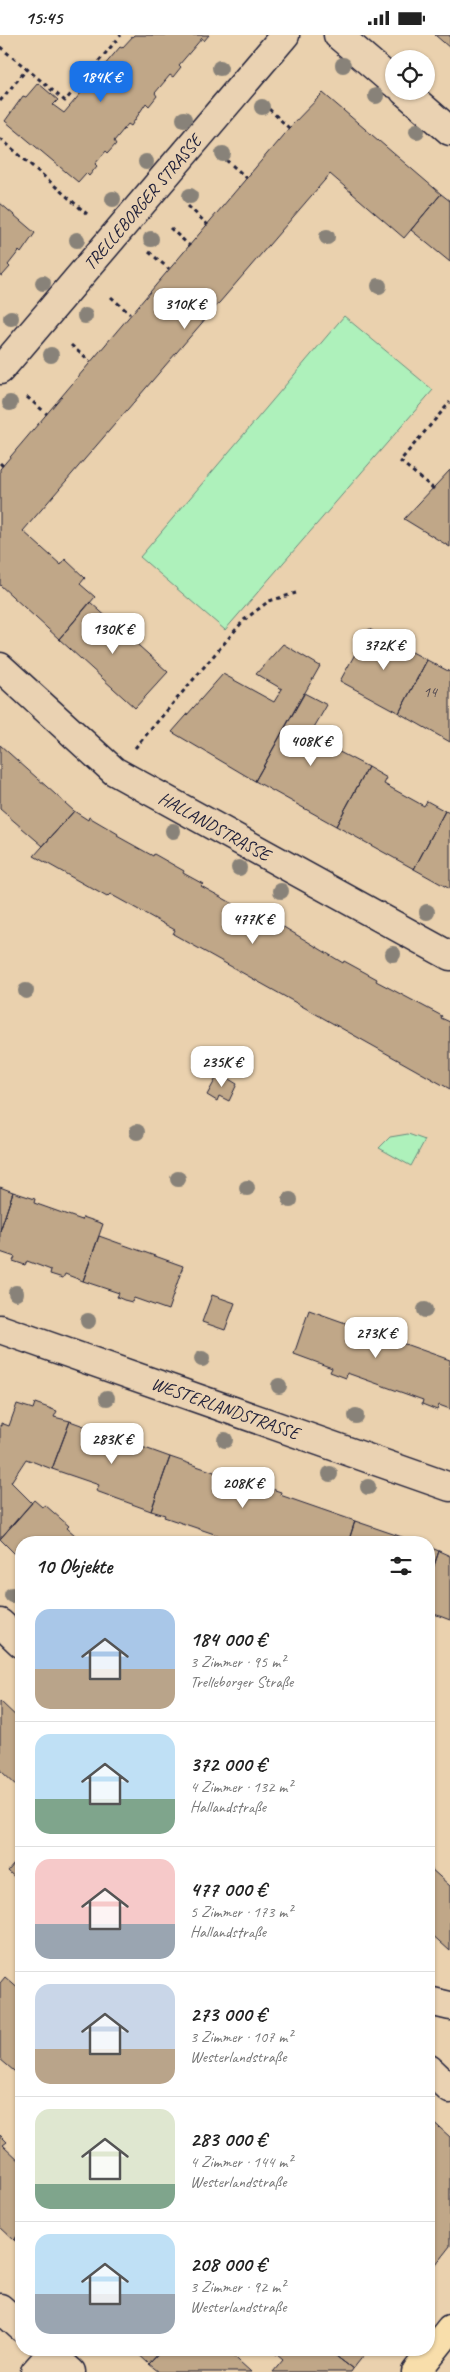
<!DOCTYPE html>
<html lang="de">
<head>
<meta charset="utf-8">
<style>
	:root { --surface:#fff; --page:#f2f2f2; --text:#222; --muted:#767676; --line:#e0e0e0; --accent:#1a73e8 }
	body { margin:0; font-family:Caveat,sans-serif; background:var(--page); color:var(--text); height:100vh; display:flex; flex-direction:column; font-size:19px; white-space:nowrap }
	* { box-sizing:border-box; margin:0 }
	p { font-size:16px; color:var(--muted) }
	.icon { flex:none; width:28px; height:28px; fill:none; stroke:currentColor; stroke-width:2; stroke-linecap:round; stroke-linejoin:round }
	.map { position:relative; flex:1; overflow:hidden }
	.drawer { position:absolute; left:15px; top:1501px; width:420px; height:820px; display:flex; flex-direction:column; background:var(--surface); border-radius:20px; box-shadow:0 1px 4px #0004 }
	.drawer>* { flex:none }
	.fabs { position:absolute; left:385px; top:15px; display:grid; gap:10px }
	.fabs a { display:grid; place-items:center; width:50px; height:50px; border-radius:50%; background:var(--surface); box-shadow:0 1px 4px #0004; font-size:25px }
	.price { position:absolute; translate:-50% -42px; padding:0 11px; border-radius:10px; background:#fff; color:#222; font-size:16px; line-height:32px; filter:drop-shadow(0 1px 2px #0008) }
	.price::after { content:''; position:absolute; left:50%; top:30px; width:15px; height:11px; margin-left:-8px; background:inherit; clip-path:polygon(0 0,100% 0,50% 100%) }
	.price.active { background:var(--accent); color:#fff }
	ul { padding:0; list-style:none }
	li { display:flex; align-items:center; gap:15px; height:125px; padding:0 20px }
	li+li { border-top:1px solid var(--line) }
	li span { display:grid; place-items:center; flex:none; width:140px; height:100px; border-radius:15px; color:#555 }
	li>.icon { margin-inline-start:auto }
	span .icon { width:60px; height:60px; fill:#fffc; stroke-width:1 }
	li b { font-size:21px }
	h2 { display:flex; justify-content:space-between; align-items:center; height:60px; padding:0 20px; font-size:21px }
	.status { display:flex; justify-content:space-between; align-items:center; height:35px; padding:0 25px; background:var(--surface); direction:ltr }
	.status svg { height:14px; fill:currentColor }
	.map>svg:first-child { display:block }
</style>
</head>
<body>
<div class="status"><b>15:45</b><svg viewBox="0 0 49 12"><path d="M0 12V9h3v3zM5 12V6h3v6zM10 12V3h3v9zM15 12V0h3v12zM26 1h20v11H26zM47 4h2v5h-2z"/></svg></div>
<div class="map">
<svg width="450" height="2337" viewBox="0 0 450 2337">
	<rect width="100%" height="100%" fill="#ead1ae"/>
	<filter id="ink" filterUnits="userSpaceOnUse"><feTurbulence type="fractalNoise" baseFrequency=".02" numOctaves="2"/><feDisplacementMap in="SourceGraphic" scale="10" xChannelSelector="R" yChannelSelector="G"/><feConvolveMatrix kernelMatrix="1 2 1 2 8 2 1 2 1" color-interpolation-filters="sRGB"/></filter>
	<g filter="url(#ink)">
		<path fill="#aef1bb" stroke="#688a7b" d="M 344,281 L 433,355 L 225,595 L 140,522 Z
			M 408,1099 L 425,1105 L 411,1131 L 379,1113 L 390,1102 Z"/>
		<path fill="#c0a788" stroke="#22223b" d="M 134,0 L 209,0 L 204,6 L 202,3 L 179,30 L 181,32 L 173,42 L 170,40 L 155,58 L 157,61 L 149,71 L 146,68 L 131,91 L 128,89 L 114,106 L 116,109 L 108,118 L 106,116 L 95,129 L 97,131 L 89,141 L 86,138 L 78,147 L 5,86 L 23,61 L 26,62 L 38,48 L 58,65 L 53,70 L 64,78 L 120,12 L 122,13 Z
			M 435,0 L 450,0 L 450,13 Z
			M 323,58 L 441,159 L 404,203 L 330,139 L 29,489 L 23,496 L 61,530 L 65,524 L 85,543 L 80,549 L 95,562 L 59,604 L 0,550 L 0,434 L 289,93 Z
			M 441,159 L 450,166 L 450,227 L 411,195 Z
			M 0,168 L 35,198 L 21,218 L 19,216 L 8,230 L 10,232 L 2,241 L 0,240 Z
			M 450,435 L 450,512 L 404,484 Z
			M 90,567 L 168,637 L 135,673 L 59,604 Z
			M 369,594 L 427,625 L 399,678 L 340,646 Z
			M 283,609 L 320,631 L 255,746 L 172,697 L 223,639 L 274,667 L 282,654 L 256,639 Z
			M 427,625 L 450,637 L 450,707 L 399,678 Z
			M 304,658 L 327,670 L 309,701 L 368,732 L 336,791 L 255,746 Z
			M 0,710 L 74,776 L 43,811 L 0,774 Z
			M 368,732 L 387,743 L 384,749 L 424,771 L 427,766 L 445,776 L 414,834 L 336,791 Z
			M 74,776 L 88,785 L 89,782 L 118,799 L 117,801 L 153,821 L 154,819 L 184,836 L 183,838 L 203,849 L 201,851 L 228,866 L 257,882 L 258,880 L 276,890 L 277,888 L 343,928 L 344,926 L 377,944 L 376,946 L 442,981 L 441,983 L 450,987 L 450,1054 L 173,899 L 175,895 L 110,859 L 107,862 L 34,821 Z
			M 445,776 L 450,778 L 450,854 L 414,834 Z
			M 219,1038 L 237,1049 L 229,1066 L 219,1061 L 217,1066 L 207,1060 Z
			M 0,1152 L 13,1157 L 0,1196 Z
			M 13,1157 L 35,1164 L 34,1168 L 82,1185 L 83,1182 L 103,1189 L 83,1246 L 65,1239 L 63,1243 L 50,1239 L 51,1235 L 27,1226 L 25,1230 L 13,1226 L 15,1222 L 0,1217 L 0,1196 Z
			M 99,1201 L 183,1231 L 168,1275 L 134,1263 L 132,1267 L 124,1265 L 117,1262 L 119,1258 L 83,1246 Z
			M 212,1260 L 235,1268 L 225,1295 L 202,1287 Z
			M 309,1275 L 450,1325 L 450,1374 L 439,1370 L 437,1375 L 422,1369 L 423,1365 L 347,1338 L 346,1343 L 330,1337 L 332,1333 L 294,1319 Z
			M 35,1368 L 57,1376 L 54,1382 L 70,1386 L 52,1434 L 26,1424 L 11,1447 L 32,1468 L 0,1504 L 0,1390 L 1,1391 L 1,1388 L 9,1391 L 17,1369 L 33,1374 Z
			M 70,1386 L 170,1422 L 151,1476 L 96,1456 L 99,1450 L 52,1434 Z
			M 170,1422 L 267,1455 L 268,1452 L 275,1455 L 281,1457 L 280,1460 L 355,1486 L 348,1508 L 241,1508 L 164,1482 L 165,1480 L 151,1476 Z
			M 34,1465 L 42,1472 L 45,1470 L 69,1491 L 67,1493 L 84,1508 L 21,1508 L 21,1525 L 0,1504 Z
			M 355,1486 L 402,1502 L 416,1508 L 348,1508 Z
			M 429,1512 L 439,1516 L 429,1545 Z
			M 439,1516 L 450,1521 L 450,1585 L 429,1577 L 429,1545 Z
			M 0,1666 L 21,1686 L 21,1755 L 0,1735 Z
			M 21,1821 L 21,1848 L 8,1836 Z
			M 429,1832 L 450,1851 L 450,1916 L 429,1897 Z
			M 5,1942 L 21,1956 L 21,2042 L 0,2024 L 0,1948 Z
			M 429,2083 L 450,2102 L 450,2211 L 429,2238 Z
			M 0,2100 L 7,2107 L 3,2110 L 21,2127 L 21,2197 L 14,2205 L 0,2192 Z
			M 21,2197 L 21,2211 L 14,2205 Z
			M 134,2315 L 162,2315 L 149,2329 Z
			M 162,2315 L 227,2315 L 251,2337 L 159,2337 L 149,2329 Z
			M 271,2315 L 328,2315 L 353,2334 L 351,2337 L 273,2337 L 283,2325 Z
			M 328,2315 L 368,2315 L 353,2334 Z"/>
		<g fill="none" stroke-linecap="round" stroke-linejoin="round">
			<defs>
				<g id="minor">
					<path d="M 338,0 L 394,48"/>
					<path d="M 404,56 L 450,96"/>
					<path id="s1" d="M 0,335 L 285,0"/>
					<path id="s2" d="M 0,632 L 114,736 L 450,921"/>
					<path id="s3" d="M 0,1294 L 450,1452"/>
					<path d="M 0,1588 L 21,1608"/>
					<path d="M 429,1966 L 450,1971"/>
					<path d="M 429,2034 L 450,2054"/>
					<path d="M 0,2273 L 21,2292"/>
					<path d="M 46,2315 L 71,2337"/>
					<path d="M 35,2337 L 51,2319"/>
				</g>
				<path id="major" d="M 416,2337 L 450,2294"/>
			</defs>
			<use href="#minor" stroke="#22223b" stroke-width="31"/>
			<use href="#major" stroke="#22223b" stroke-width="31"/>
			<path stroke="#22223b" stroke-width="3" stroke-dasharray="4 4" stroke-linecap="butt" d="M 0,12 L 27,34
				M 0,66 L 27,34 L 65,66 L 121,0
				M 269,74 L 289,93
				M 0,103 L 87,179
				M 226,125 L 247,143
				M 188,171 L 208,190
				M 170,193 L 190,211
				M 149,217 L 169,234
				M 111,262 L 130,279
				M 71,310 L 90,327
				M 27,362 L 47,379
				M 0,428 L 3,431
				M 434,454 L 400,426 L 450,367
				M 135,713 L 244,585 L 269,566 L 296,558"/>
			<use href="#minor" stroke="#ead2b2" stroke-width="28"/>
			<use href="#major" stroke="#f8deab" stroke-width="28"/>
		</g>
		<g fill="#888279">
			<circle cx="343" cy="30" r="8"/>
			<circle cx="220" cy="33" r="8"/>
			<circle cx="376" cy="61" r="8"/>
			<circle cx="262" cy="72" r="8"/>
			<circle cx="184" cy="84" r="8"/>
			<circle cx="417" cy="96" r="8"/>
			<circle cx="223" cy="119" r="8"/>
			<circle cx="146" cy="127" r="8"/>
			<circle cx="190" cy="161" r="8"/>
			<circle cx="113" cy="164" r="8"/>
			<circle cx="327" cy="202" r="8"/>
			<circle cx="151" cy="204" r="8"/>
			<circle cx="77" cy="205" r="8"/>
			<circle cx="43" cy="248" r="8"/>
			<circle cx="379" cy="251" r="8"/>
			<circle cx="85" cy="281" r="8"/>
			<circle cx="11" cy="283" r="8"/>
			<circle cx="51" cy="320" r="8"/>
			<circle cx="10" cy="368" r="8"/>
			<circle cx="173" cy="796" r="8"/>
			<circle cx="239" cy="833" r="8"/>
			<circle cx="281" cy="856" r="8"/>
			<circle cx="427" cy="877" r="8"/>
			<circle cx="393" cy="919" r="8"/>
			<circle cx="26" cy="956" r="8"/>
			<circle cx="137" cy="1097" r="8"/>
			<circle cx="178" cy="1144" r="8"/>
			<circle cx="247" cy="1153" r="8"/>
			<circle cx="290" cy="1165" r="8"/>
			<circle cx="16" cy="1258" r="8"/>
			<circle cx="425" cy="1275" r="8"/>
			<circle cx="88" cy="1286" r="8"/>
			<circle cx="202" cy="1324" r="8"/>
			<circle cx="279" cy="1351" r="8"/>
			<circle cx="107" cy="1363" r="8"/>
			<circle cx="356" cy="1381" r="8"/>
			<circle cx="225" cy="1405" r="8"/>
			<circle cx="330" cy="1439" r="8"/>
			<circle cx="368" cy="1452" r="8"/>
			<circle cx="12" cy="1560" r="8"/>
		</g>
	</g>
	<g text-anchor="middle" stroke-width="4.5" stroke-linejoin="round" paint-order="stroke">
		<g font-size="15" fill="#4a434e">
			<text x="430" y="662">14</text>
		</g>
		<g font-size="18" fill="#22223b" stroke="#ead2b2">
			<text dy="6" stroke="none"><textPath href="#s1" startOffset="220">TRELLEBORGER STRASSE</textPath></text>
			<text dy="6" stroke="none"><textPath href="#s2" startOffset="269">HALLANDSTRASSE</textPath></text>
			<text dy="6" stroke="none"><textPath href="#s3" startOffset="239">WESTERLANDSTRASSE</textPath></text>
		</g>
	</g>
</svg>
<div class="fabs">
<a><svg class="icon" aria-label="locate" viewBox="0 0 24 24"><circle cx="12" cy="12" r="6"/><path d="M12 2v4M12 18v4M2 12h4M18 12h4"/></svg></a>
</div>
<b class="price active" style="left:101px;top:68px">184K €</b>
<b class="price" style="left:185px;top:295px">310K €</b>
<b class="price" style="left:113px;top:620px">130K €</b>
<b class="price" style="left:384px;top:636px">372K €</b>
<b class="price" style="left:311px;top:732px">408K €</b>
<b class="price" style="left:253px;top:910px">477K €</b>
<b class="price" style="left:222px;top:1053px">235K €</b>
<b class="price" style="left:376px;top:1324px">273K €</b>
<b class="price" style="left:112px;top:1430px">283K €</b>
<b class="price" style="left:243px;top:1474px">208K €</b>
<section class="drawer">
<h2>10 Objekte<svg class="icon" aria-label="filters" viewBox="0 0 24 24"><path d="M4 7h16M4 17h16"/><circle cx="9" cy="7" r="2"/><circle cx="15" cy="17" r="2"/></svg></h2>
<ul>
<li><span style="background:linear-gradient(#a9c7e8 60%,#b9a48a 0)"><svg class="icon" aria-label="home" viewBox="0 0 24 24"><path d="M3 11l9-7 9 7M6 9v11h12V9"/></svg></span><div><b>184 000 €</b><p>3 Zimmer · 95 m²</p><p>Trelleborger Straße</p></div></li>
<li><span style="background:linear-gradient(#bfe0f5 65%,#7fa58c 0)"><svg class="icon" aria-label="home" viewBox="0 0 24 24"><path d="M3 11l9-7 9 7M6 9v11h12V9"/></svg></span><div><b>372 000 €</b><p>4 Zimmer · 132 m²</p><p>Hallandstraße</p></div></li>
<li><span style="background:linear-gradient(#f6c9c9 65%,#9aa5b1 0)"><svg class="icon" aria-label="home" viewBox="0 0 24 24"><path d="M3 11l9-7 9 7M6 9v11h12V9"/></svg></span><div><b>477 000 €</b><p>5 Zimmer · 173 m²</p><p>Hallandstraße</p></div></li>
<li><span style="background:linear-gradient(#c9d6e8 65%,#b9a48a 0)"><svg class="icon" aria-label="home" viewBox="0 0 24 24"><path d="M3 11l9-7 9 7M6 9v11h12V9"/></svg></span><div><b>273 000 €</b><p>3 Zimmer · 107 m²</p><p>Westerlandstraße</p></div></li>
<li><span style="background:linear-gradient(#dfe7d0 75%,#7fa58c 0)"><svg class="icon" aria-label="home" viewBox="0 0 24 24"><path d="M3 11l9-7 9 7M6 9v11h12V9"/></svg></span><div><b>283 000 €</b><p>4 Zimmer · 144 m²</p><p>Westerlandstraße</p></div></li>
<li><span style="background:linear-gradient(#bfe0f5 60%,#9aa5b1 0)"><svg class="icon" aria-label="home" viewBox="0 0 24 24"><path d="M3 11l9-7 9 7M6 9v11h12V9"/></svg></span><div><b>208 000 €</b><p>3 Zimmer · 92 m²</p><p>Westerlandstraße</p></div></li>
</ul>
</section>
</div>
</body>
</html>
